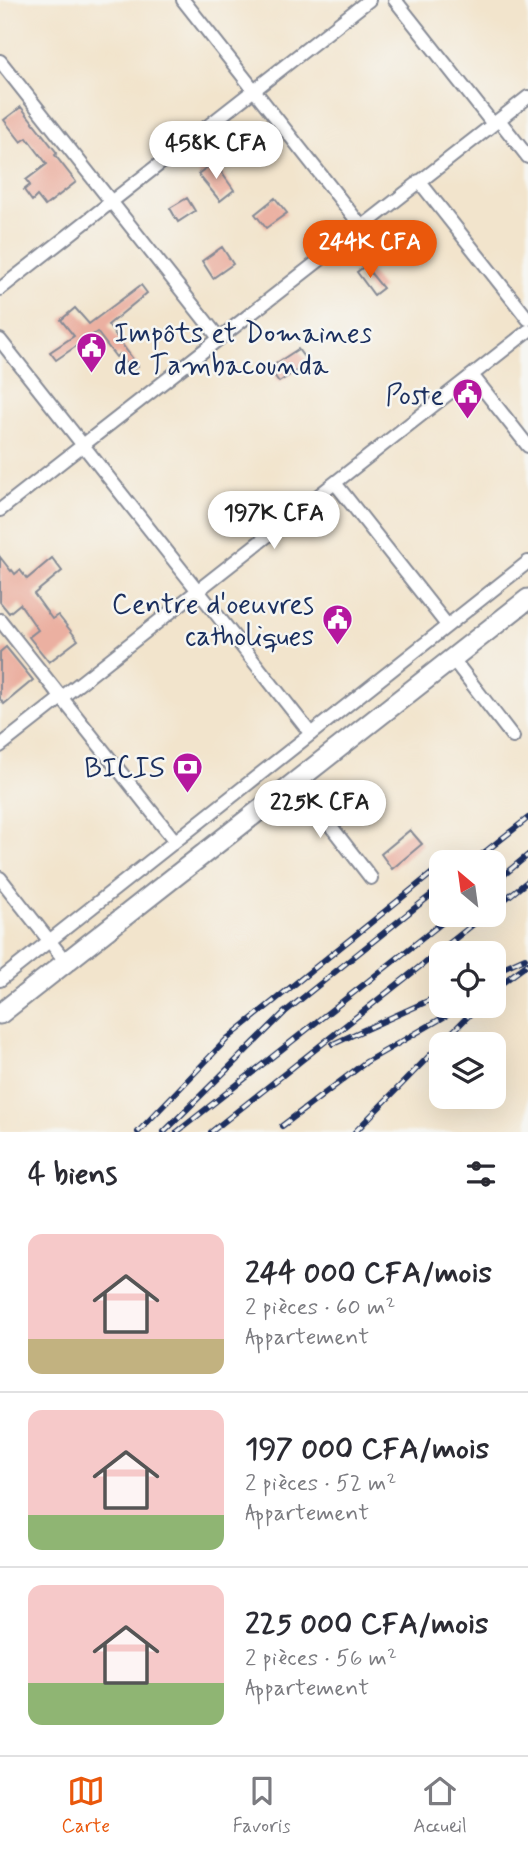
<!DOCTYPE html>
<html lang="fr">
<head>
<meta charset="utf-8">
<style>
	:root { --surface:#fff; --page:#f2f2f3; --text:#2b2b33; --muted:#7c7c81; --line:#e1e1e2; --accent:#ea580c }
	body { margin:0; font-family:Mynerve,sans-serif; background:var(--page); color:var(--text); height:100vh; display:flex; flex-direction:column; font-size:26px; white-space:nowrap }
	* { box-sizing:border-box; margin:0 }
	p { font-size:23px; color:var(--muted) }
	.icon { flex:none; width:38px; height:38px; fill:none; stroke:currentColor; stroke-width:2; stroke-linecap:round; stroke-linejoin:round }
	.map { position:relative; height:1132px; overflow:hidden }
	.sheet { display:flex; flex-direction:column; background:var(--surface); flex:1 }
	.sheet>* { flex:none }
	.needle { width:46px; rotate:331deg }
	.tools { position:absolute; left:429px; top:850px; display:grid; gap:14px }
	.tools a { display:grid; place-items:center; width:77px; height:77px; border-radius:14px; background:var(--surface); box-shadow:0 7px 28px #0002; font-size:35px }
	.price { position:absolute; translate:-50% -60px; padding:0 16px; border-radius:24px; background:#fff; color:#222; font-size:23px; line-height:46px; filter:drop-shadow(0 2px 4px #0008) }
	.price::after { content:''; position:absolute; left:50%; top:42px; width:21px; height:16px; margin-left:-10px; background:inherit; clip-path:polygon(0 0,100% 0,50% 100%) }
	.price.current { background:var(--accent); color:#fff }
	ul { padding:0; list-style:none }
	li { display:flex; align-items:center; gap:21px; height:175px; padding:0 28px }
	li+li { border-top:2px solid var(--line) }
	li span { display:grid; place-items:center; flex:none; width:196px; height:140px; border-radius:14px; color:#555 }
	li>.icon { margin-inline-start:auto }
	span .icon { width:84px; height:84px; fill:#fffc; stroke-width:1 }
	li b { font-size:30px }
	h2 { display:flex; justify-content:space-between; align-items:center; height:84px; padding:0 28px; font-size:30px }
	.menu { display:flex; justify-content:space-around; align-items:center; height:98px; border-top:2px solid var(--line); background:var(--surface); font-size:19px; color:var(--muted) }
	.menu a { display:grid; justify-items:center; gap:4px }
	.menu .current { color:var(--accent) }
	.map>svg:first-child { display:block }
</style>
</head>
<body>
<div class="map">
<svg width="528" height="1132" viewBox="0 0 528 1132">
	<rect width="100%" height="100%" fill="#f6f6f2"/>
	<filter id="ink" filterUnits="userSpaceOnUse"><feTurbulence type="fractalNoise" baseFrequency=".0143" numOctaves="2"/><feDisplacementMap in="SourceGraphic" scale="14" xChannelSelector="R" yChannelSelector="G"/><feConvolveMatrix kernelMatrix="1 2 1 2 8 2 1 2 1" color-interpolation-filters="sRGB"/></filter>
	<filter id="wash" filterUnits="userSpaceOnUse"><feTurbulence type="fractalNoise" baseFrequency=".00686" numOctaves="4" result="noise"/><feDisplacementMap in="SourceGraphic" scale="28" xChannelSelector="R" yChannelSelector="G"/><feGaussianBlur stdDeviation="1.57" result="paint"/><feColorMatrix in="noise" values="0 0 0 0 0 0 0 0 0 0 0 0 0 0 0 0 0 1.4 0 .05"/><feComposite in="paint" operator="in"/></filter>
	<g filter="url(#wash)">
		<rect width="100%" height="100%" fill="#f2e4cc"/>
		<g id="blocks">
			<path fill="#ebb0a1" d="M 21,107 L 57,153 L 55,155 L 76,182 L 45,206 L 37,196 L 32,201 L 24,190 L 30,185 L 26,180 L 47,164 L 27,138 L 21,142 L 4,120 Z
				M 214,162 L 234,190 L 220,201 L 198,174 Z
				M 187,198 L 195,211 L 178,222 L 170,208 Z
				M 275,198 L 287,213 L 266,228 L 255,214 Z
				M 222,247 L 233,264 L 213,278 L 202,261 Z
				M 365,266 L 383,288 L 374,295 L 357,272 Z
				M 141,285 L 147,293 L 108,325 L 138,366 L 131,371 L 119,354 L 116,357 L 97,332 L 56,360 L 50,352 L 74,336 L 61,320 L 75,308 L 89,324 Z
				M 298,349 L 308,363 L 279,382 L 269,368 Z
				M 0,557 L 11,571 L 12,570 L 15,574 L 20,570 L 27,579 L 52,558 L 62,571 L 34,594 L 52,619 L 58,615 L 78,640 L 49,662 L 29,637 L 38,630 L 20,604 L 9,613 L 0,602 Z
				M 6,647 L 33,680 L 4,704 L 0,699 L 0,652 Z
				M 410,830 L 422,844 L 392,869 L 381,854 Z"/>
		</g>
	</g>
	<g filter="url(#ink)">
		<use href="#blocks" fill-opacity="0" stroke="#868a95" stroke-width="2"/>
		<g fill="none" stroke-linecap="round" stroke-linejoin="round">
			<defs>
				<path id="minor" d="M 183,0 L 362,227
					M 395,0 L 493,124
					M 0,61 L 219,338
					M 499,120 L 528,157
					M 419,181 L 528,319
					M 0,289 L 369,0
					M 0,340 L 311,734
					M 472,375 L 528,446
					M 335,483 L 447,625
					M 0,510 L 528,97
					M 0,620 L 175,841
					M 452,658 L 513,737
					M 0,746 L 528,331
					M 296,781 L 371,878
					M 0,878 L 66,962
					M 0,980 L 528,562"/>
				<path id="trunk" d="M 0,1014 L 528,599"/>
			</defs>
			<use href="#minor" stroke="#868a95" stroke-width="16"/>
			<use href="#trunk" stroke="#868a95" stroke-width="23"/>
			<use href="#minor" stroke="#fff" stroke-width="12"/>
			<use href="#trunk" stroke="#fff" stroke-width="19"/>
			<defs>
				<path id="rail" d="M 471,863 L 528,818
					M 494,883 L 528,855
					M 494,908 L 528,881
					M 494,972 L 525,958
					M 494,989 L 528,964
					M 333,1044 L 441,995
					M 282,1126 L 366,1062 L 463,1006
					M 138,1132 L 228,1038 L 441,866
					M 164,1132 L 285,1012 L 441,887
					M 177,1132 L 452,915
					M 211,1132 L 485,915
					M 355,1132 L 478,1006"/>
			</defs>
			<use href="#rail" stroke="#1b2f5e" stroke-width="6"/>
			<use href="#rail" stroke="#f6f6f2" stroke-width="3.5" stroke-dasharray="10" stroke-linecap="butt"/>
		</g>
	</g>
	<defs>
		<symbol id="civic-pin" viewBox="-11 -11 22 30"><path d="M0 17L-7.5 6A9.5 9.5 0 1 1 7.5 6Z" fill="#b5179e" stroke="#f6f6f2"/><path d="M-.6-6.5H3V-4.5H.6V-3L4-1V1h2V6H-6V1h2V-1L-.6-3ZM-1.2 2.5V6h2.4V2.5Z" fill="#fff"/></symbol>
		<symbol id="bank-pin" viewBox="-11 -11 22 30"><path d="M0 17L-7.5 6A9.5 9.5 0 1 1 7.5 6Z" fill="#b5179e" stroke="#f6f6f2"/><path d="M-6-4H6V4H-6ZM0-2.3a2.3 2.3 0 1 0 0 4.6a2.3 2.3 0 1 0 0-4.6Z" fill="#fff"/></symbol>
	</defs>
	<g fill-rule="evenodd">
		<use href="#civic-pin" x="74" y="330" width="35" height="47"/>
		<use href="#civic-pin" x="450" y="376" width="35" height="47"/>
		<use href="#civic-pin" x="320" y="602" width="35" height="47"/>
		<use href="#bank-pin" x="170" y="750" width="35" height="47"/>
	</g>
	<g text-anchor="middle" stroke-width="5" stroke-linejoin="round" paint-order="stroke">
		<g font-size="28" fill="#1b2f5e" stroke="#f6f6f2" text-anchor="end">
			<text x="114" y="342" text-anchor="start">Impôts et Domaines<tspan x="114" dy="32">de Tambacounda</tspan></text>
			<text x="444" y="404">Poste</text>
			<text x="314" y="613">Centre d'oeuvres<tspan x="314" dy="32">catholiques</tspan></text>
			<text x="165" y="777">BICIS</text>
		</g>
	</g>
</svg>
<div class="tools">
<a><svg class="needle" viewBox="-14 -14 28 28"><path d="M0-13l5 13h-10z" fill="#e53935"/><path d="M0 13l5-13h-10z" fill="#7c7c81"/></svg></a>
<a><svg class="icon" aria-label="locate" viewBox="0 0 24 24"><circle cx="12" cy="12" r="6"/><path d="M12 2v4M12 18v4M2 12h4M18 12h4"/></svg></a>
<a><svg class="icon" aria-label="layers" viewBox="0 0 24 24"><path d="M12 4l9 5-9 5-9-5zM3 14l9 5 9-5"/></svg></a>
</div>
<b class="price" style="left:216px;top:181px">458K CFA</b>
<b class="price current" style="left:370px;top:280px">244K CFA</b>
<b class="price" style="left:274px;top:551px">197K CFA</b>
<b class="price" style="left:320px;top:840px">225K CFA</b>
</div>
<section class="sheet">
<h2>4 biens<svg class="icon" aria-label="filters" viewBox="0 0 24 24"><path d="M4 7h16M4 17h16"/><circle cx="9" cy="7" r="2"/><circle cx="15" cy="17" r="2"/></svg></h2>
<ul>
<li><span style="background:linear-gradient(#f6c9c9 75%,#c2b280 0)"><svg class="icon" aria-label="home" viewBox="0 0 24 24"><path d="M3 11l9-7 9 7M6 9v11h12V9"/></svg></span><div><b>244 000 CFA/mois</b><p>2 pièces · 60 m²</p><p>Appartement</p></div></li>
<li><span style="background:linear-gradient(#f6c9c9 75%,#8fb573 0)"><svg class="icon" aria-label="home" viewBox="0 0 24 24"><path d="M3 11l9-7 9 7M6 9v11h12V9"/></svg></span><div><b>197 000 CFA/mois</b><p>2 pièces · 52 m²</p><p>Appartement</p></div></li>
<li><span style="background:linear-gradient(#f6c9c9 70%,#8fb573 0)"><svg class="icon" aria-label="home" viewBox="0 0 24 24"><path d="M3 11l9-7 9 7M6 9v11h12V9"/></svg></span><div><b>225 000 CFA/mois</b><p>2 pièces · 56 m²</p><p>Appartement</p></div></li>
</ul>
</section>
<nav class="menu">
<a class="current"><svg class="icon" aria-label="map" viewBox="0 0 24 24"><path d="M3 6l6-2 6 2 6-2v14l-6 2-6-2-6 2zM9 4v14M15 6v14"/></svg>Carte</a>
<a><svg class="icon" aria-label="saved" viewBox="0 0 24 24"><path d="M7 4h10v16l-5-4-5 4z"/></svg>Favoris</a>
<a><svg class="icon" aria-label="home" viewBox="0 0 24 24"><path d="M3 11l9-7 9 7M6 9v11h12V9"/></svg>Accueil</a>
</nav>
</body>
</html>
